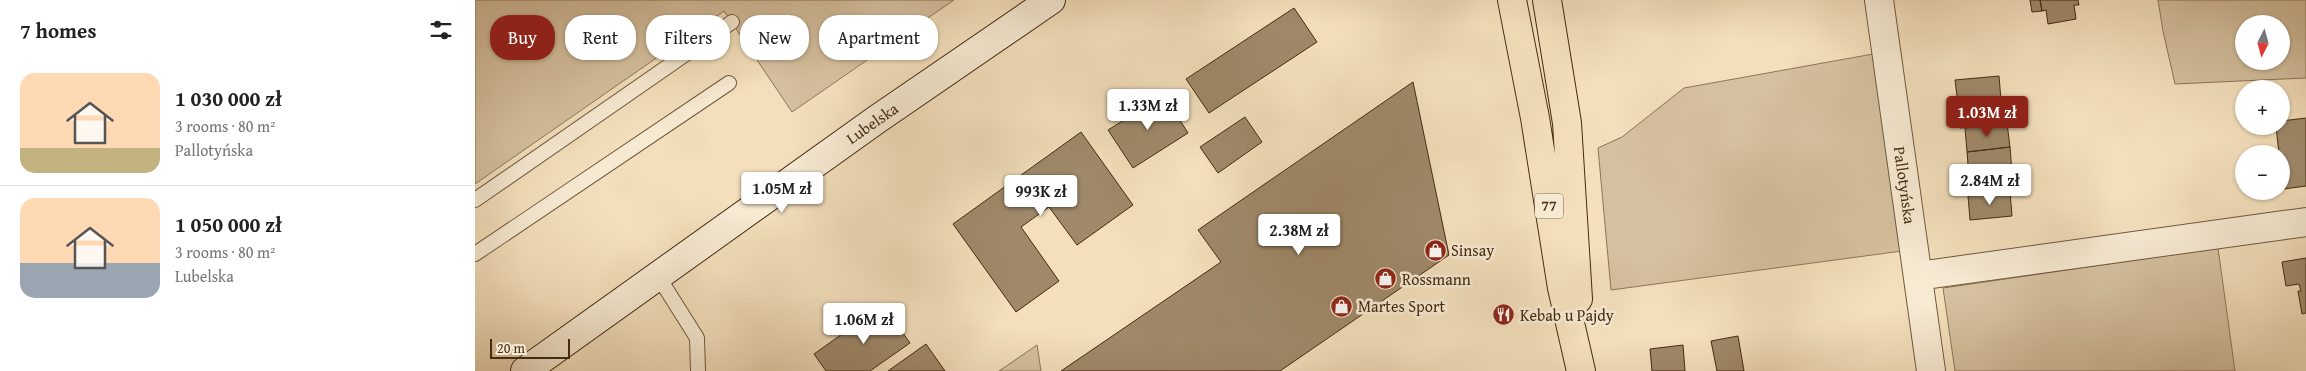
<!DOCTYPE html>
<html lang="en">
<head>
<meta charset="utf-8">
<style>
	:root { --surface:#fff; --page:#f6f6f6; --text:#222; --muted:#767676; --line:#e0e0e0; --accent:#8f2418 }
	body { margin:0; font-family:"Gentium Book Plus",serif; background:var(--page); color:var(--text); height:100vh; display:flex; flex-direction:column; font-size:19px; white-space:nowrap }
	* { box-sizing:border-box; margin:0 }
	p { font-size:16px; color:var(--muted) }
	.icon { flex:none; width:28px; height:28px; fill:none; stroke:currentColor; stroke-width:2; stroke-linecap:round; stroke-linejoin:round }
	.map { position:relative; flex:1; overflow:hidden }
	.details { display:flex; flex-direction:column; background:var(--surface); width:475px }
	.details>* { flex:none }
	.guide { position:absolute; left:15px; top:15px; width:475px; height:45px; display:flex; gap:10px }
	.needle { width:32px; rotate:186deg }
	.fabs { position:absolute; left:1760px; top:15px; display:grid; gap:10px }
	.fabs a { display:grid; place-items:center; width:55px; height:55px; border-radius:50%; background:var(--surface); box-shadow:0 1px 4px #0004; font-size:25px }
	.scale { position:absolute; left:15px; bottom:12px; width:80px; box-sizing:border-box; padding-left:5px; border:2px solid #442b12; border-top:0; font-size:14px; line-height:18px; white-space:nowrap; color:#442b12; -webkit-text-stroke:4px #f7ead3; paint-order:stroke }
	.price { position:absolute; translate:-50% -42px; padding:0 11px; border-radius:5px; background:#fff; color:#222; font-size:16px; line-height:32px; filter:drop-shadow(0 1px 2px #0008) }
	.price::after { content:''; position:absolute; left:50%; top:30px; width:15px; height:11px; margin-left:-8px; background:inherit; clip-path:polygon(0 0,100% 0,50% 100%) }
	.price.current { background:var(--accent); color:#fff }
	ul { padding:0; list-style:none }
	li { display:flex; align-items:center; gap:15px; height:125px; padding:0 20px }
	li+li { border-top:1px solid var(--line) }
	li span { display:grid; place-items:center; flex:none; width:140px; height:100px; border-radius:15px; color:#555 }
	li>.icon { margin-inline-start:auto }
	span .icon { width:60px; height:60px; fill:#fffc; stroke-width:1 }
	li b { font-size:21px }
	h2 { display:flex; justify-content:space-between; align-items:center; height:60px; padding:0 20px; font-size:21px }
	.pill { padding:0 18px; border-radius:20px; background:var(--surface); box-shadow:0 1px 4px #0004; font-size:18px; line-height:45px }
	.pill.current { background:var(--accent); color:#fff }
	main { display:flex; flex:1; min-height:0 }
	.map>svg:first-child { display:block }
</style>
</head>
<body>
<main>
<section class="details">
<h2>7 homes<svg class="icon" aria-label="filters" viewBox="0 0 24 24"><path d="M4 7h16M4 17h16"/><circle cx="9" cy="7" r="2"/><circle cx="15" cy="17" r="2"/></svg></h2>
<ul>
<li><span style="background:linear-gradient(#ffd9b3 75%,#c2b280 0)"><svg class="icon" aria-label="home" viewBox="0 0 24 24"><path d="M3 11l9-7 9 7M6 9v11h12V9"/></svg></span><div><b>1 030 000 zł</b><p>3 rooms · 80 m²</p><p>Pallotyńska</p></div></li>
<li><span style="background:linear-gradient(#ffd9b3 65%,#9aa5b1 0)"><svg class="icon" aria-label="home" viewBox="0 0 24 24"><path d="M3 11l9-7 9 7M6 9v11h12V9"/></svg></span><div><b>1 050 000 zł</b><p>3 rooms · 80 m²</p><p>Lubelska</p></div></li>
</ul>
</section>
<div class="map">
<svg width="1831" height="371" viewBox="0 0 1831 371">
	<rect width="100%" height="100%" fill="#f3dfbc"/>
	<filter id="stains"><feTurbulence type="fractalNoise" baseFrequency=".004" numOctaves="4"/><feColorMatrix values="0 0 0 0 .2 0 0 0 0 .09 0 0 0 0 .02 0 0 0 .5 -.17"/></filter>
	<radialGradient id="worn" r=".72"><stop offset=".6" stop-color="#630" stop-opacity="0"/><stop offset="1" stop-color="#630" stop-opacity=".3"/></radialGradient>
	<path fill="#d5c09f" stroke="#8c7658" fill-rule="evenodd" d="M 0,0 L 479,0 L 317,112 L 249,11 L 0,184 Z
		M 1683,0 L 1831,0 L 1831,78 L 1700,84 L 1688,31 ZM 1769,24 L 1806,24 L 1806,61 L 1769,61 Z
		M 1398,54 L 1427,251 L 1136,290 L 1123,148 L 1147,137 L 1209,88 Z
		M 1743,248 L 1760,371 L 1480,371 L 1468,288 Z
		M 562,345 L 566,371 L 524,371 Z"/>
	<path fill="#9f896a" stroke="#442b12" d="M 1555,0 L 1565,0 L 1567,11 L 1557,12 Z
		M 1565,0 L 1603,0 L 1604,5 L 1599,5 L 1601,19 L 1573,24 L 1571,10 L 1567,11 Z
		M 819,8 L 842,42 L 734,113 L 711,79 Z
		M 1524,76 L 1526,100 L 1483,104 L 1480,80 Z
		M 938,82 L 974,255 L 805,371 L 586,371 L 746,262 L 723,230 Z
		M 689,95 L 713,133 L 658,168 L 633,130 Z
		M 1526,100 L 1528,124 L 1485,128 L 1483,104 Z
		M 770,117 L 787,142 L 743,173 L 725,147 Z
		M 1831,118 L 1831,186 L 1809,189 L 1806,154 L 1804,154 L 1801,126 L 1806,126 L 1806,121 Z
		M 1532,123 L 1535,147 L 1492,152 L 1490,128 Z
		M 606,132 L 658,205 L 602,245 L 574,207 L 546,227 L 584,281 L 541,312 L 478,224 Z
		M 1535,147 L 1537,173 L 1494,176 L 1492,152 Z
		M 1535,192 L 1537,216 L 1495,220 L 1493,196 Z
		M 1831,258 L 1831,313 L 1827,314 L 1823,291 L 1826,291 L 1824,284 L 1811,286 L 1807,262 Z
		M 408,305 L 435,343 L 395,371 L 351,371 L 339,354 Z
		M 1263,336 L 1269,371 L 1242,371 L 1236,341 Z
		M 451,344 L 470,371 L 413,371 Z
		M 1208,345 L 1210,371 L 1177,371 L 1175,349 Z"/>
	<g fill="none" stroke-linecap="round" stroke-linejoin="round">
		<defs>
			<path id="lane" d="M 0,200 L 257,22
				M 0,254 L 254,83
				M 183,276 L 222,338 L 223,371"/>
			<path id="street" d="M 1404,0 L 1456,371
				M 1443,276 L 1831,222"/>
			<path id="secondary" d="M 50,371 L 401,120 L 576,0"/>
			<path id="primary" d="M 1037,0 L 1060,118 L 1087,288 L 1106,371
				M 1072,0 L 1092,123 L 1103,299"/>
		</defs>
		<use href="#lane" stroke="#70583c" stroke-width="16"/>
		<use href="#street" stroke="#70583c" stroke-width="30"/>
		<use href="#secondary" stroke="#442b12" stroke-width="30"/>
		<use href="#primary" stroke="#442b12" stroke-width="30"/>
		<use href="#lane" stroke="#f7ead3" stroke-width="14"/>
		<use href="#street" stroke="#f7ead3" stroke-width="28"/>
		<use href="#secondary" stroke="#f7ead3" stroke-width="28"/>
		<use href="#primary" stroke="#f3dfbc" stroke-width="28"/>
	</g>
	<defs>
		<symbol id="shop-disc" viewBox="-11 -11 22 22"><circle r="9.5" fill="#8f2418" stroke="#f7ead3"/><path d="M-5-2.5h2.3a2.7 3.5 0 0 1 5.4 0H5L5.5 6h-11ZM-1.5-2.5h3a1.5 2.3 0 0 0-3 0Z" fill="#fff"/></symbol>
		<symbol id="restaurant-disc" viewBox="-11 -11 22 22"><circle r="9.5" fill="#8f2418" stroke="#f7ead3"/><path d="M-5-6h1v4h1v-4h1v4h1v-4h1v5L-1.5 .5V6h-2V.5L-5-1ZM5-6V6H3V1.5H1.5Q1.5-4 5-6Z" fill="#fff"/></symbol>
	</defs>
	<g fill-rule="evenodd">
		<use href="#shop-disc" x="948" y="238" width="25" height="25"/>
		<use href="#shop-disc" x="898" y="266" width="25" height="25"/>
		<use href="#shop-disc" x="854" y="294" width="25" height="25"/>
		<use href="#restaurant-disc" x="1016" y="302" width="25" height="25"/>
	</g>
	<g text-anchor="middle" stroke-width="5" stroke-linejoin="round" paint-order="stroke">
		<rect fill="#f7ead3" stroke="#7a644c" stroke-width="1" x="1060" y="193.5" width="28" height="25" rx="4"/>
		<g font-size="15" font-weight="bold" fill="#442b12">
			<text x="1074" y="211">77</text>
		</g>
		<g font-size="16" fill="#442b12" stroke="#f7ead3">
			<text transform="translate(397 123) rotate(-35)" y="6">Lubelska</text>
			<text transform="translate(1430 185) rotate(82)" y="6">Pallotyńska</text>
		</g>
		<g font-size="16" fill="#442b12" stroke="#f7ead3" text-anchor="start">
			<text x="976" y="256">Sinsay</text>
			<text x="927" y="285">Rossmann</text>
			<text x="883" y="312">Martes Sport</text>
			<text x="1045" y="321">Kebab u Pajdy</text>
		</g>
	</g>
	<rect width="100%" height="100%" filter="url(#stains)"/>
	<rect width="100%" height="100%" fill="url(#worn)"/>
</svg>
<div class="fabs">
<a><svg class="needle" viewBox="-14 -14 28 28"><path d="M0-13l5 13h-10z" fill="#e53935"/><path d="M0 13l5-13h-10z" fill="#767676"/></svg></a>
<a>+</a>
<a>−</a>
</div>
<div class="scale">20 m</div>
<b class="price" style="left:673px;top:131px">1.33M zł</b>
<b class="price current" style="left:1512px;top:138px">1.03M zł</b>
<b class="price" style="left:1515px;top:206px">2.84M zł</b>
<b class="price" style="left:307px;top:214px">1.05M zł</b>
<b class="price" style="left:566px;top:217px">993K zł</b>
<b class="price" style="left:824px;top:256px">2.38M zł</b>
<b class="price" style="left:389px;top:345px">1.06M zł</b>
<div class="guide">
<a class="pill current">Buy</a>
<a class="pill">Rent</a>
<a class="pill">Filters</a>
<a class="pill">New</a>
<a class="pill">Apartment</a>
</div>
</div>
</main>
</body>
</html>
